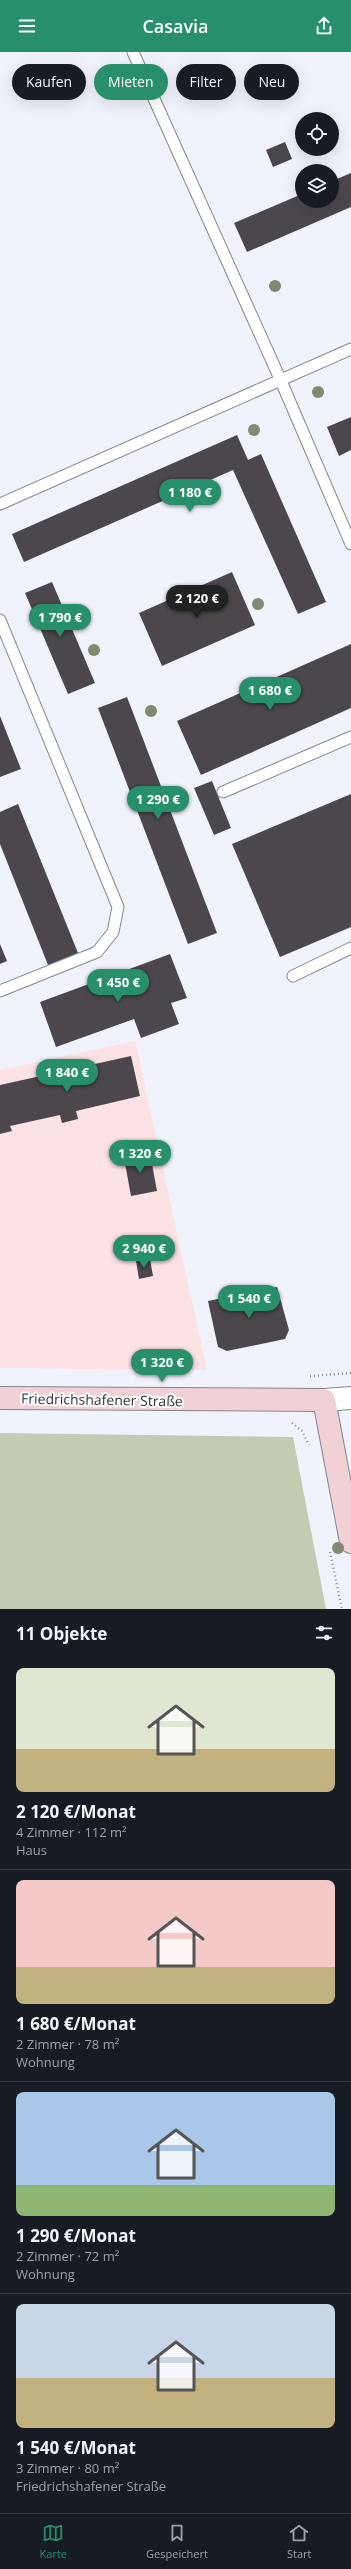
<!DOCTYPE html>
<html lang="de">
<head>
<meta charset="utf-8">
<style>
	:root { --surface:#171b24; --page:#242831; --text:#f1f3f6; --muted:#9ea1a6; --line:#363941; --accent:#288f6b }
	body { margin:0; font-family:"Open Sans",sans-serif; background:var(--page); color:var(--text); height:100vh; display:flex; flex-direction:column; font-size:15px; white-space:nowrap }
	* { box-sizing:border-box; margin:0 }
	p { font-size:13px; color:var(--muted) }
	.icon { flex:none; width:22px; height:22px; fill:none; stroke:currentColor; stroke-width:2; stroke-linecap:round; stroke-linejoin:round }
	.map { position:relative; height:1557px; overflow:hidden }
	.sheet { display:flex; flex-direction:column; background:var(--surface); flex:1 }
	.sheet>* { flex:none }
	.banner { position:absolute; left:12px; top:12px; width:327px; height:36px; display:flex; gap:8px }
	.buttons { position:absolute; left:295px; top:60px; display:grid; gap:8px }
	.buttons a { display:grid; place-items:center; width:44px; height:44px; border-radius:50%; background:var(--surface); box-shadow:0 4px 16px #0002; font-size:20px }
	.price { position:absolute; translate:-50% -34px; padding:0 9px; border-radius:14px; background:var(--accent); color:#fff; font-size:13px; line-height:26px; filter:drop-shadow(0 1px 2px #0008) }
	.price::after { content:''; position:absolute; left:50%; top:24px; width:12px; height:9px; margin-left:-6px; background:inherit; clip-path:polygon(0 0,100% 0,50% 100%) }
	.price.selected { background:#222; color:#fff }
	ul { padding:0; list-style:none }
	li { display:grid; align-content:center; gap:8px; height:212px; padding:0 16px }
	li+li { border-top:1px solid var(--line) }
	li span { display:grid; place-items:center; height:124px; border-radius:8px; color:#555 }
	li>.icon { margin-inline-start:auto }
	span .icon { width:72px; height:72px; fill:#fffc; stroke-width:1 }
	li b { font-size:17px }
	h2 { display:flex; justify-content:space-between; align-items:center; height:48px; padding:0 16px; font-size:17px }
	.pill { padding:0 14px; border-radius:18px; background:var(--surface); box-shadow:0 4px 16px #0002; font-size:14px; line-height:36px }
	.pill.selected { background:var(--accent); color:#fff }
	header { display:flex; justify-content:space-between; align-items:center; height:52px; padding:0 16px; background:var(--accent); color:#fff; font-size:18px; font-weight:600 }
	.tab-bar { display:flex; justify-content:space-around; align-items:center; height:56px; border-top:1px solid var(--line); background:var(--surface); font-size:11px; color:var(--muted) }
	.tab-bar a { display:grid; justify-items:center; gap:2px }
	.tab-bar .selected { color:var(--accent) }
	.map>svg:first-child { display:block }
</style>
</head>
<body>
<header><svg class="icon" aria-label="menu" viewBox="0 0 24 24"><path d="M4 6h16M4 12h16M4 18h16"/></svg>Casavia<svg class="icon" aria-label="share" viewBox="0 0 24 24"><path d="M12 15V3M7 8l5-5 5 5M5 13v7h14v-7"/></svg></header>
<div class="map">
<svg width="351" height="1557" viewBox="0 0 351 1557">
	<rect width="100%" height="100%" fill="#f0f3fb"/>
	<path fill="#fde2e5" d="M 135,989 L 207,1318 L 0,1316 L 0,1018 Z"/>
	<path fill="#c3ccb3" d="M 0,1381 L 293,1385 L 326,1557 L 0,1557 Z"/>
	<path fill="#4b474d" d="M 285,90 L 292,107 L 273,115 L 266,98 Z
		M 351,121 L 351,155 L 247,200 L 234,171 L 302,142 L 302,149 L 332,149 L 332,129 Z
		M 351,365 L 351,398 L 339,404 L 327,375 Z
		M 237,383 L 248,408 L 261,402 L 326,550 L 298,562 L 233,418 L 24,510 L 12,482 Z
		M 232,520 L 255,573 L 162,614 L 139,561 Z
		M 52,530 L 95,631 L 68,642 L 25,541 Z
		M 351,592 L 351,656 L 201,723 L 177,669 Z
		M 127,645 L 217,881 L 188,892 L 98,656 Z
		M 0,664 L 21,717 L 0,725 Z
		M 212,729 L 231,776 L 214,783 L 194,736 Z
		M 351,742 L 351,875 L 280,905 L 232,792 Z
		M 18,752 L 78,901 L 48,913 L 0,792 L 0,760 Z
		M 0,892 L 7,909 L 0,912 Z
		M 170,902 L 187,946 L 171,951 L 179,972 L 141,986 L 134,967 L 56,995 L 40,950 Z
		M 131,1004 L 140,1044 L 76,1059 L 78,1067 L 62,1071 L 60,1063 L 10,1074 L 12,1079 L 0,1082 L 0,1033 Z
		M 150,1101 L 157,1139 L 131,1144 L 124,1106 Z
		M 150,1207 L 153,1224 L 139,1227 L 136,1209 Z
		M 277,1235 L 289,1278 L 285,1287 L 227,1299 L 218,1295 L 208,1249 Z"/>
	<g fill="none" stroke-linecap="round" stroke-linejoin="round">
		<defs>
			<path id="lane" d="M 133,0 L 281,329 L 351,492
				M 0,452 L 351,297
				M 0,568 L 118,855 L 113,880 L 97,900 L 0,939
				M 223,740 L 351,685
				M 293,924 L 351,896"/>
			<path id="street" d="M 324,1348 L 351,1346"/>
			<path id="secondary" d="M 0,1346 L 324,1348 L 351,1490"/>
		</defs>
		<use href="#lane" stroke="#83868d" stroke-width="13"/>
		<use href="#street" stroke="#83868d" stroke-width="24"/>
		<use href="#secondary" stroke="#83868d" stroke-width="24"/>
		<path stroke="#8f9196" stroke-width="2.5" stroke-dasharray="1 3" stroke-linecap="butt" d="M 310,1324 L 351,1321
			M 292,1371 L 302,1379 L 309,1393
			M 330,1500 L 342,1557"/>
		<use href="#lane" stroke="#fff" stroke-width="11"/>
		<use href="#street" stroke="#fff" stroke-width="22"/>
		<use href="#secondary" stroke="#f1d1d6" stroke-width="22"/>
	</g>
	<g fill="#818a71">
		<circle cx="275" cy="234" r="6"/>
		<circle cx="318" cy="340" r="6"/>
		<circle cx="254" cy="378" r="6"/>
		<circle cx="258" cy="552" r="6"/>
		<circle cx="94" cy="598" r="6"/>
		<circle cx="151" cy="659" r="6"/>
		<circle cx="338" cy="1496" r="6"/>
	</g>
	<g text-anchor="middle" stroke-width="4" stroke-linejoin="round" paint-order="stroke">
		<g font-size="14" fill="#333437" stroke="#fff">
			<text transform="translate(102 1348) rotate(1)" y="5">Friedrichshafener Straße</text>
		</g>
	</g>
</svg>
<div class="buttons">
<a><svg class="icon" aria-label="locate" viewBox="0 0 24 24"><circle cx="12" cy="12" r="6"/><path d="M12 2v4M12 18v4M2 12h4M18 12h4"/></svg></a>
<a><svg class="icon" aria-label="layers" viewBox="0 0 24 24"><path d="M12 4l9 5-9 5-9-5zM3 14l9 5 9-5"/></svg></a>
</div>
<b class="price" style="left:190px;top:461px">1 180 €</b>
<b class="price selected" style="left:197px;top:567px">2 120 €</b>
<b class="price" style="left:60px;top:586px">1 790 €</b>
<b class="price" style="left:270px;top:659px">1 680 €</b>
<b class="price" style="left:158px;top:768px">1 290 €</b>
<b class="price" style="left:118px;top:951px">1 450 €</b>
<b class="price" style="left:67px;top:1041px">1 840 €</b>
<b class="price" style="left:140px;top:1122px">1 320 €</b>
<b class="price" style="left:144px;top:1217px">2 940 €</b>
<b class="price" style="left:249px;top:1267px">1 540 €</b>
<b class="price" style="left:162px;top:1331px">1 320 €</b>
<div class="banner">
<a class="pill">Kaufen</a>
<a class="pill selected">Mieten</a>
<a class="pill">Filter</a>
<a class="pill">Neu</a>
</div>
</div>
<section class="sheet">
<h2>11 Objekte<svg class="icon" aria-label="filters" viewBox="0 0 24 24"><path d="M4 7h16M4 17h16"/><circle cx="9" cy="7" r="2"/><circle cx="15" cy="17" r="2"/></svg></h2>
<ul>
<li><span style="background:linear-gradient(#dfe7d0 65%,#c2b280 0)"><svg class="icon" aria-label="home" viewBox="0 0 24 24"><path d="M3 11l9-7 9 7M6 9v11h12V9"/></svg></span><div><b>2 120 €/Monat</b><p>4 Zimmer · 112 m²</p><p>Haus</p></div></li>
<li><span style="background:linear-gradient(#f6c9c9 70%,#c2b280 0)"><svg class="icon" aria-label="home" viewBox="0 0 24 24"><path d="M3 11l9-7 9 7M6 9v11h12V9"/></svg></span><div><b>1 680 €/Monat</b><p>2 Zimmer · 78 m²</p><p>Wohnung</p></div></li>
<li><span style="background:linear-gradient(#a9c7e8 75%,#8fb573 0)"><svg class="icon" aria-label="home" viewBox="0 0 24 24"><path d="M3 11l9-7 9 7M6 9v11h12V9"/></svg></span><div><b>1 290 €/Monat</b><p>2 Zimmer · 72 m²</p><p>Wohnung</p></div></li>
<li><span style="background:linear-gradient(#c9d6e8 60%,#c2b280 0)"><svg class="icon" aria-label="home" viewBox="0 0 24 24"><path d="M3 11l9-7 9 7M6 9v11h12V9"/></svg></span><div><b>1 540 €/Monat</b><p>3 Zimmer · 80 m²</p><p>Friedrichshafener Straße</p></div></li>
</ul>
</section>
<nav class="tab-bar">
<a class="selected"><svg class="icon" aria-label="map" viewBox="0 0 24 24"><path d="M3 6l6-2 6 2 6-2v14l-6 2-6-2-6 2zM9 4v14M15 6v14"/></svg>Karte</a>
<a><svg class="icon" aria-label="saved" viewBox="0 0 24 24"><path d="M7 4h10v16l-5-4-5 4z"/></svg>Gespeichert</a>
<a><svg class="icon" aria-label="home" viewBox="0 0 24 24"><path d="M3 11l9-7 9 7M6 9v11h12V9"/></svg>Start</a>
</nav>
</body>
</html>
